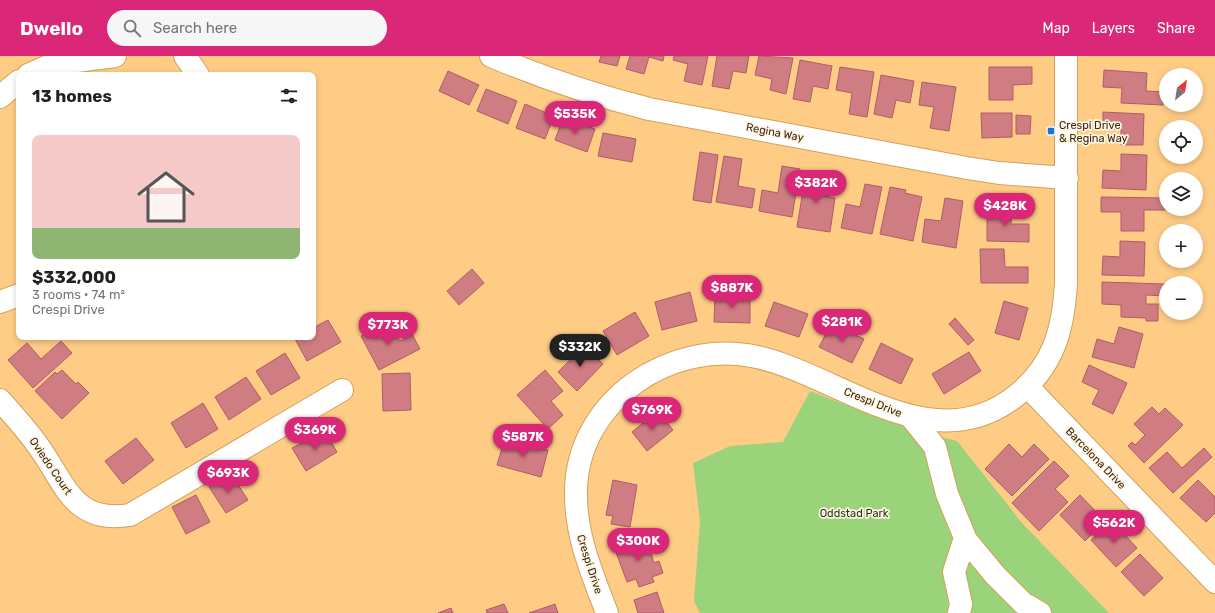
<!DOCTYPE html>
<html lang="en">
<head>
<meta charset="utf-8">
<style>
	:root { --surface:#fff; --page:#f6f6f6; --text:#202124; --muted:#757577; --line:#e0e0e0; --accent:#db2777 }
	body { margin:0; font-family:Rubik,sans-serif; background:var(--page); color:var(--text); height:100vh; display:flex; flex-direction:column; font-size:15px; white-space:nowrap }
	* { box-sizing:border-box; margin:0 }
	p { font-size:13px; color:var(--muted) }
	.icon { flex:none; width:22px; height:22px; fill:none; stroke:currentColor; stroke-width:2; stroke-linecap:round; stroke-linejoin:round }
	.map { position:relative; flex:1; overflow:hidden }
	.drawer { position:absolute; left:16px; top:16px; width:300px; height:268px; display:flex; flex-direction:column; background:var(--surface); border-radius:8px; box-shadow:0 2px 6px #0003 }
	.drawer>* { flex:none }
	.needle { width:26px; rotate:30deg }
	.fabs { position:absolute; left:1159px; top:12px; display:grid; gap:8px }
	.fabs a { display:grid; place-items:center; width:44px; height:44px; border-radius:50%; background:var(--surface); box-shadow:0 2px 6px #0003; font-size:20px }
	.price { position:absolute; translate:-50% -34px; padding:0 9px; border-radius:14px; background:var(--accent); color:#fff; font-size:13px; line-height:26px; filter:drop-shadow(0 1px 2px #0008) }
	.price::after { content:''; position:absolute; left:50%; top:24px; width:12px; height:9px; margin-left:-6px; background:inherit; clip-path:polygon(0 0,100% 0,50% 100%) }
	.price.active { background:#222; color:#fff }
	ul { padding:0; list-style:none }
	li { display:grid; align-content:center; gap:8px; height:212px; padding:0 16px }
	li+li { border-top:1px solid var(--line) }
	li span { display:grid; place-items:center; height:124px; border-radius:8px; color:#555 }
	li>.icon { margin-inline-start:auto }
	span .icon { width:72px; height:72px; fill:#fffc; stroke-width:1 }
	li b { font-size:17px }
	h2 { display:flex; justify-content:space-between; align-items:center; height:48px; padding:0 16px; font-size:17px }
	header { display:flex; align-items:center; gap:24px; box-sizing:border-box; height:56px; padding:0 20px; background:var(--accent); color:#fff }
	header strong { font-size:19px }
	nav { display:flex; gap:22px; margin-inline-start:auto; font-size:14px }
	.search { width:280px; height:36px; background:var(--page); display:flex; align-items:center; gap:10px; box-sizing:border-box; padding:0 14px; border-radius:22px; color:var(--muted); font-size:15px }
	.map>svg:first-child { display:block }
</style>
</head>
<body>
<header>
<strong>Dwello</strong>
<div class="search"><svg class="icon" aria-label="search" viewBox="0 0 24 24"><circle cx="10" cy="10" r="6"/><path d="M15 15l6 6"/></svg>Search here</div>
<nav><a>Map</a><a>Layers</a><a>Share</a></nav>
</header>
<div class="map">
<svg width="1215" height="557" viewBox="0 0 1215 557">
	<rect width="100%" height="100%" fill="#fecc85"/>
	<path fill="#9bd37b" d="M 810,335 L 864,356 L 929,378 L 957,385 L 1022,467 L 1109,557 L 700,557 L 694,545 L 700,465 L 693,407 L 730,390 L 783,386 Z"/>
	<path fill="#d07c83" stroke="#ae5d65" d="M 601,0 L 620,0 L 617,10 L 599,6 Z
		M 630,0 L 664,0 L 663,5 L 649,1 L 644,18 L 626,13 Z
		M 674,0 L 708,0 L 702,29 L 684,25 L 688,8 L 673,4 Z
		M 717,0 L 749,0 L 746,17 L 733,15 L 729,33 L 712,30 Z
		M 759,0 L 793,2 L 786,38 L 770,34 L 772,23 L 755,19 Z
		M 800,4 L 832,10 L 828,33 L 813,30 L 810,46 L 793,43 Z
		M 840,11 L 874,16 L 867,61 L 849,58 L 852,37 L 836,34 Z
		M 989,11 L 1032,11 L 1032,28 L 1013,29 L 1013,44 L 989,44 Z
		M 1104,14 L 1147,17 L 1146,35 L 1164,36 L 1163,49 L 1121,47 L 1122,32 L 1103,31 Z
		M 448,15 L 479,29 L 469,49 L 439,35 Z
		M 881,19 L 914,25 L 910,47 L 896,44 L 892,62 L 874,58 Z
		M 922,26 L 956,31 L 949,75 L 930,72 L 934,51 L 919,49 Z
		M 486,33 L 517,45 L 508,68 L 477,55 Z
		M 525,48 L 554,60 L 545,83 L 516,72 Z
		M 1103,56 L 1144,58 L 1143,89 L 1121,89 L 1121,73 L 1103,73 Z
		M 981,57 L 1012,57 L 1012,81 L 982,82 Z
		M 1016,59 L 1031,60 L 1030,78 L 1016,78 Z
		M 563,62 L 595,73 L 587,96 L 555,84 Z
		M 603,77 L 636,83 L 632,106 L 598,100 Z
		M 700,96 L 718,99 L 711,147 L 693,144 Z
		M 1121,98 L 1147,99 L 1146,134 L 1102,132 L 1103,114 L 1121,115 Z
		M 724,100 L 742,103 L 738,130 L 755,133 L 752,152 L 716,146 Z
		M 782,110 L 800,113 L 792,161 L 759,155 L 762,134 L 778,137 Z
		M 806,116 L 828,120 L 824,140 L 835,142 L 830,176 L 797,171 Z
		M 865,128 L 882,131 L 872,178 L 841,172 L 846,148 L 860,151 Z
		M 890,131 L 906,134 L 905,137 L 922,141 L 913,185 L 880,178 Z
		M 1101,141 L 1166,142 L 1166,154 L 1144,154 L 1144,175 L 1121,175 L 1121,156 L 1101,156 Z
		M 945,142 L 963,145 L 956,192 L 922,186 L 925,163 L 941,165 Z
		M 987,153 L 1012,153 L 1011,168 L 1029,168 L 1029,186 L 987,185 Z
		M 1120,185 L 1145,186 L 1144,220 L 1102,219 L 1103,200 L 1120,201 Z
		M 980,193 L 1004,193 L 1005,211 L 1028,211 L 1028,227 L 981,227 Z
		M 472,213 L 484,227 L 459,249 L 447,235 Z
		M 1102,226 L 1165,228 L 1165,240 L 1146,239 L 1146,248 L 1158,248 L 1158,265 L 1146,265 L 1146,262 L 1121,261 L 1121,249 L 1102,248 Z
		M 690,236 L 697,265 L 662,274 L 655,246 Z
		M 715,239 L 750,240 L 750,267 L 714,266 Z
		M 1004,245 L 1028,252 L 1019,284 L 995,277 Z
		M 774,246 L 808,258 L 799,281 L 765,270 Z
		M 635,256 L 649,280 L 617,299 L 603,275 Z
		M 955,262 L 974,284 L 968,289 L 949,268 Z
		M 328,264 L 341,286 L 307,305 L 295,283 L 298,281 L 313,281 L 313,272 Z
		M 389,265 L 395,277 L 392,278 L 394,282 L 397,281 L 400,285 L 412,278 L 420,293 L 379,314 L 361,280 Z
		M 831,268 L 864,283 L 852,307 L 819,291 Z
		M 1119,271 L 1143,278 L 1134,312 L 1092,301 L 1097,283 L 1114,288 Z
		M 61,285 L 72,297 L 33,332 L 8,304 L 27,287 L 41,303 Z
		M 881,287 L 913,303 L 901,328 L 869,313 Z
		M 584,290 L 603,308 L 577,335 L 558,316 Z
		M 969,296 L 981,315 L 944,338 L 932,318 Z
		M 285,297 L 300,322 L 271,339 L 256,315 Z
		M 1089,309 L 1127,327 L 1113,358 L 1092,348 L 1099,334 L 1082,326 Z
		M 62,314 L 76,328 L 78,326 L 89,337 L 62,363 L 35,335 L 55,316 L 57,318 Z
		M 545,314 L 563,335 L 551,345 L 563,359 L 548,373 L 517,339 Z
		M 410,317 L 411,354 L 383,355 L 382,318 Z
		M 246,321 L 261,343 L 229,364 L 215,341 Z
		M 203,347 L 218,373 L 186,392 L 171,367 Z
		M 1152,351 L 1159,358 L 1165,352 L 1183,369 L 1144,407 L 1128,390 L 1132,386 L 1135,389 L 1145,379 L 1134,368 Z
		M 658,355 L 673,374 L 647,395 L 632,376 Z
		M 325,375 L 337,396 L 306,415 L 292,392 Z
		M 136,382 L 154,404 L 123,428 L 105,405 Z
		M 505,382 L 548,394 L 541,421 L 497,409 Z
		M 1009,388 L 1022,401 L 1034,388 L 1049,403 L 1012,440 L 985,413 Z
		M 1204,392 L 1212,401 L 1173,437 L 1149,412 L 1167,396 L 1182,412 Z
		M 1054,405 L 1069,420 L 1055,433 L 1068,446 L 1039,475 L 1012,447 Z
		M 231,418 L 248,444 L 226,457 L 209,431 Z
		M 613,424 L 637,429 L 630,471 L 611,468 L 613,460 L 606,459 Z
		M 1198,424 L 1215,441 L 1215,457 L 1206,466 L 1180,442 Z
		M 196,439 L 210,466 L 186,478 L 172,451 Z
		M 1080,439 L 1105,465 L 1085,485 L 1060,459 Z
		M 1112,465 L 1137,492 L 1116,511 L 1091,484 Z
		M 639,482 L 642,489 L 648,487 L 654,507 L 659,505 L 663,517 L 652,521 L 654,526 L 639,531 L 636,523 L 627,526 L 614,491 Z
		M 1140,498 L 1163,522 L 1144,540 L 1121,516 Z
		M 657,536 L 664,557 L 638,557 L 634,544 Z
		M 504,548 L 508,557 L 487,557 L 486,554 Z
		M 555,548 L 558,557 L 529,557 Z
		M 451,552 L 453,557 L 438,557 Z"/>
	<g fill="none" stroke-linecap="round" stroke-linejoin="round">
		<defs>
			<path id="minor" d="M 185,0 L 198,19
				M 491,0 C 543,22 594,39 649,53 L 967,112 L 999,117 L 1067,122
				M 28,19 L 46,11 L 69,6 L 115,0
				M 0,41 L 19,25
				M 0,246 L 19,239
				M 1028,331 L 1215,526
				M 0,344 C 14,360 29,376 41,394 C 66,430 75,468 130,459 L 342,334
				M 911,361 L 935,391 L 947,438 L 966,484 L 995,519 L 1023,547 L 1040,557
				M 607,557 C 592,517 575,479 576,435 C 577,344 672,282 757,301 C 841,320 933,407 1017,339 C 1054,309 1063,274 1066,228 L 1066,0
				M 959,557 L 961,548 L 954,516 L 965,482"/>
		</defs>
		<use href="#minor" stroke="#d2a15b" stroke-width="24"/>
		<use href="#minor" stroke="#fff" stroke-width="22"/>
	</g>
	<rect fill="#1276de" stroke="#fff5e7" stroke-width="1.5" x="1047" y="71" width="8" height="8" rx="2"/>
	<g text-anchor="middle" stroke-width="3.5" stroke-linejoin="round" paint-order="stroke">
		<g font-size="11" fill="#3b2709" stroke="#fff5e7" text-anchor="start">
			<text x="1059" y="73">Crespi Drive<tspan x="1059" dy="13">&amp; Regina Way</tspan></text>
		</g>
		<g font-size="11" fill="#3b2709" stroke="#fff5e7">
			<text transform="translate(775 76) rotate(11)" y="4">Regina Way</text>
			<text transform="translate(873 346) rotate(22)" y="4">Crespi Drive</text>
			<text transform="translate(1096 402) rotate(46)" y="4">Barcelona Drive</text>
			<text transform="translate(51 410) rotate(56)" y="4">Oviedo Court</text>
			<text transform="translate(590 508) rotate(72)" y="4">Crespi Drive</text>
		</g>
		<g font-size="11" fill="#1b3409" stroke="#fff5e7">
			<text x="854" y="461">Oddstad Park</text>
		</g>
	</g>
</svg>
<div class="fabs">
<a><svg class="needle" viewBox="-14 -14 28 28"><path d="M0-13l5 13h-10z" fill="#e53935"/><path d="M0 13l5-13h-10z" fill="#757577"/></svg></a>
<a><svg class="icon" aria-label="locate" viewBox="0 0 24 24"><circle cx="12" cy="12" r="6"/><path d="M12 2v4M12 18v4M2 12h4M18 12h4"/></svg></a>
<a><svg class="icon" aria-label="layers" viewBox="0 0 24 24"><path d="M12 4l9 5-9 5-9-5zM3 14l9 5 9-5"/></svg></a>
<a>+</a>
<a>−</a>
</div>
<b class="price" style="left:575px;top:79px">$535K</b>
<b class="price" style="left:816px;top:148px">$382K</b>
<b class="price" style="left:1005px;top:171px">$428K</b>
<b class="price" style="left:732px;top:253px">$887K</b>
<b class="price" style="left:842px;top:287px">$281K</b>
<b class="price" style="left:388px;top:290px">$773K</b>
<b class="price active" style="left:580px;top:312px">$332K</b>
<b class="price" style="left:652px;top:375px">$769K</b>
<b class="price" style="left:315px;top:395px">$369K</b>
<b class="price" style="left:523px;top:402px">$587K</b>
<b class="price" style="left:228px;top:438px">$693K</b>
<b class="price" style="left:1114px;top:488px">$562K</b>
<b class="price" style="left:638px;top:506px">$300K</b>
<section class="drawer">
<h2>13 homes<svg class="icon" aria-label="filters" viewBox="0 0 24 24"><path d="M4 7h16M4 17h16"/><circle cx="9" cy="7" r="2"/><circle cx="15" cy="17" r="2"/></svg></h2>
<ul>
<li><span style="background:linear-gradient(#f6c9c9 75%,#8fb573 0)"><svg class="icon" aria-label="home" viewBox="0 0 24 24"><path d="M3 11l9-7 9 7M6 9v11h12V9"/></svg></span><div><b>$332,000</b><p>3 rooms · 74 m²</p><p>Crespi Drive</p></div></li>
</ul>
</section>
</div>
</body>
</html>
